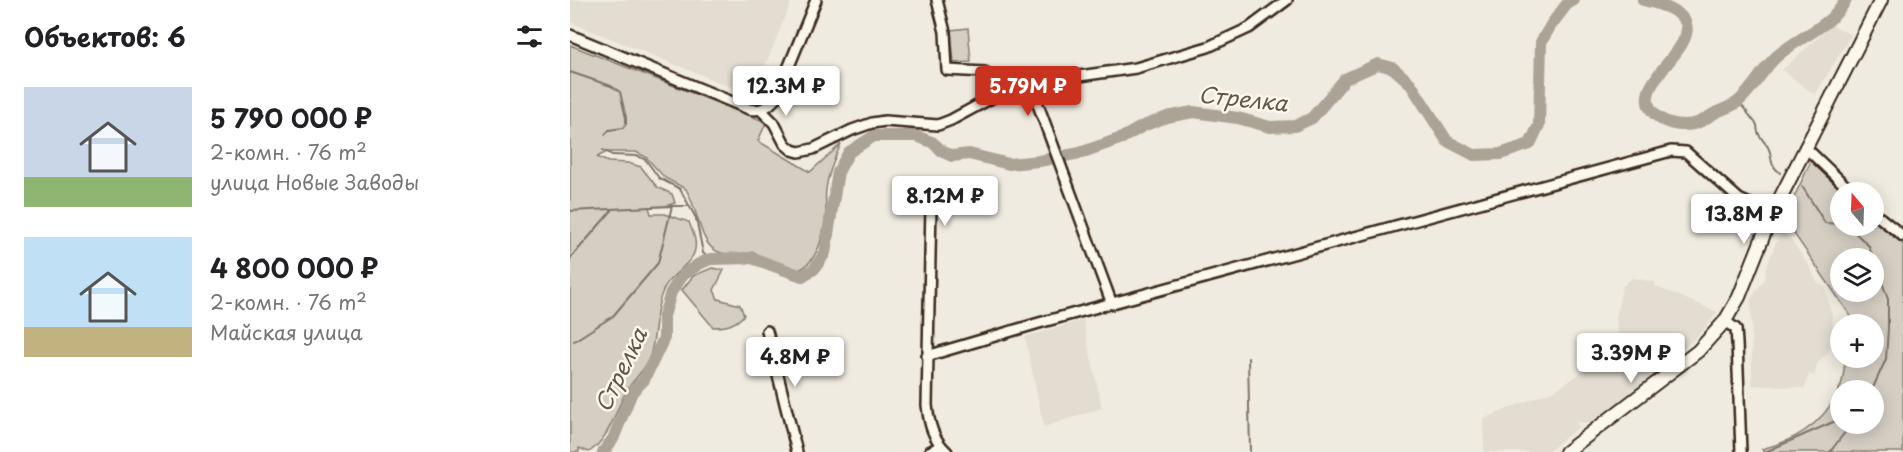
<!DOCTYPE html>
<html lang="ru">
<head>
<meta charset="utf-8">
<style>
	:root { --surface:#fff; --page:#f2f2f2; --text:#202124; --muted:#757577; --accent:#c8321e }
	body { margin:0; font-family:"Playpen Sans",sans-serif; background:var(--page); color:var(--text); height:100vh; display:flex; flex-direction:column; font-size:22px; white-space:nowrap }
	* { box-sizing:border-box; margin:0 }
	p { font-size:20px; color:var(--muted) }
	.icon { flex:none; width:33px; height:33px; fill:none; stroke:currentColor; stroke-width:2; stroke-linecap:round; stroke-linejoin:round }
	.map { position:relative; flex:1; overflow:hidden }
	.sheet { display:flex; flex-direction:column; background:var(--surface); width:570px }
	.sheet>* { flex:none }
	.needle { width:39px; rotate:341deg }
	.fabs { position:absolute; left:1260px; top:182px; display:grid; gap:12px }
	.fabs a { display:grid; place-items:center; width:54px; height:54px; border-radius:50%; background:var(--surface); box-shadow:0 3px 15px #0003; font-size:30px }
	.price { position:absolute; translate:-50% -51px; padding:0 14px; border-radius:6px; background:#fff; color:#222; font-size:20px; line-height:39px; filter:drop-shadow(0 2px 3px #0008) }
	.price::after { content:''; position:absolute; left:50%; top:36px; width:18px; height:14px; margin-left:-9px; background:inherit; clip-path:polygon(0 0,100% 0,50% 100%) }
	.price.current { background:var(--accent); color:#fff }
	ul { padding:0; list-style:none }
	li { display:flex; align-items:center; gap:18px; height:150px; padding:0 24px }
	li span { display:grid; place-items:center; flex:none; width:168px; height:120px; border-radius:0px; color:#555 }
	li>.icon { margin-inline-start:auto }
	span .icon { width:72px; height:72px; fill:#fffc; stroke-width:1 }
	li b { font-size:26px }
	h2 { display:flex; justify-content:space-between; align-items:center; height:72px; padding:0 24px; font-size:26px }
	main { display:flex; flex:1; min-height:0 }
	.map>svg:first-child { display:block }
</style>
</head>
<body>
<main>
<section class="sheet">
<h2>Объектов: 6<svg class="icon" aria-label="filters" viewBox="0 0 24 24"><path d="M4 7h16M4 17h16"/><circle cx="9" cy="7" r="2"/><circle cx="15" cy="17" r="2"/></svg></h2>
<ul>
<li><span style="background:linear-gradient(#c9d6e8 75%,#8fb573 0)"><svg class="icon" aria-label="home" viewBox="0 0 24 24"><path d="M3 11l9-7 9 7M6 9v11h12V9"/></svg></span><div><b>5 790 000 ₽</b><p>2-комн. · 76 m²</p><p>улица Новые Заводы</p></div></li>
<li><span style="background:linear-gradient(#bfe0f5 75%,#c2b280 0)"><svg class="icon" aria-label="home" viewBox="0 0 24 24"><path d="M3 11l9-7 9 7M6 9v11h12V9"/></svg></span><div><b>4 800 000 ₽</b><p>2-комн. · 76 m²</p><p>Майская улица</p></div></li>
</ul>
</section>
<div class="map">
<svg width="1333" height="452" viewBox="0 0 1333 452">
	<rect width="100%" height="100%" fill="#f0ebe0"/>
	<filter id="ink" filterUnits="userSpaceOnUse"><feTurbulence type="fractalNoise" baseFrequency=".0167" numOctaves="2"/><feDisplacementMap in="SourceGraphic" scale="12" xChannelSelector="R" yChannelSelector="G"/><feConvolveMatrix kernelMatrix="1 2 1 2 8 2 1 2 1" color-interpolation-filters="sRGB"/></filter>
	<g filter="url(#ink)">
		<path fill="#e2dcd1" d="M 0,0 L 222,0 L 183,96 L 0,22 Z
			M 1262,25 L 1281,35 L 1245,95 L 1212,70 Z
			M 1211,231 L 1221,240 L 1240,267 L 1247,282 L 1255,287 L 1263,320 L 1261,349 L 1247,364 L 1244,376 L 1239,374 L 1235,388 L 1182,385 L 1181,298 L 1195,279 L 1196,267 Z
			M 1062,278 L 1086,282 L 1085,286 L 1147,312 L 1133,331 L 1102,359 L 1100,357 L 1078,376 L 1076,382 L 1019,423 L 1006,422 L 1009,427 L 977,452 L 914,452 L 913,419 L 987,389 L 1012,372 L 1048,340 L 1046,317 L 1052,287 Z
			M 513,320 L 532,408 L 474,427 L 455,337 Z"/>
		<path fill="#d5cec3" stroke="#887c70" stroke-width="1.5" fill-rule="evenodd" d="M 398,28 L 401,62 L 384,63 L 381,30 Z
			M 0,45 L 191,120 L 196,123 L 188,141 L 240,172 L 271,144 C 264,159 258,173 256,189 C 255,197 256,205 256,213 C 254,233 249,261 229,270 L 195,259 L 184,252 C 125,265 137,228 116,189 L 95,178 L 76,157 L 66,152 L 37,152 L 27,157 L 38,162 L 58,163 L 71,167 L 87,187 L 102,194 L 105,203 L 95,206 L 79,207 L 81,214 L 95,214 L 119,222 C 123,233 128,242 124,253 C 121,264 101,274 94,288 C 84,309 87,334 80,356 C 77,369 64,378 57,390 C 45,411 40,438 19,452 L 9,448 L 9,452 L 0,452 Z
			M 1242,159 L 1278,192 L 1270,192 L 1270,225 L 1304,225 L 1304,216 L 1333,245 L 1333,452 L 1193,452 L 1192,449 C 1228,440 1257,421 1271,385 C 1274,377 1274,366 1276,357 L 1304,357 L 1304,324 L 1281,324 L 1282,318 L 1214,219 ZM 1270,258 L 1304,258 L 1304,291 L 1270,291 ZM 1270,390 L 1304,390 L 1304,423 L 1270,423 Z
			M 142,268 L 154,270 L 144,290 L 148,299 L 170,305 L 174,315 C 165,325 156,327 143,327 L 112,290 L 123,276 Z"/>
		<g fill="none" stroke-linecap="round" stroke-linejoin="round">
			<path stroke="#7f7367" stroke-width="2" d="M 0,72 L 41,86 L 50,92 L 56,118 L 56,124 L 53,128 L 39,130 L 35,135
				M 1169,102 L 1187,125 C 1187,136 1192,138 1198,147 C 1204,158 1197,162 1210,173
				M 33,150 L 42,155 L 68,156 L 76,160 L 89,178 L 110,189 L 126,218 L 133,253 L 140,259
				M 1232,186 L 1255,223 L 1270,224
				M 0,211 L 102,206
				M 1277,225 L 1299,246 L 1303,258
				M 0,259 L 43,209
				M 4,341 L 43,316 L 88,263 L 102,206 L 120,206
				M 678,358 L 680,452
				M 1302,390 L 1316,359 L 1318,329 L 1318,299 L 1304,260
				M 1195,452 L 1270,419
				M 1260,452 L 1282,423"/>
			<path stroke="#aca397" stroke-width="12" d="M 1073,0 C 1186,26 1039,80 1088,117 C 1098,125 1115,127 1127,123 C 1134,121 1140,115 1147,112 C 1155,108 1165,106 1171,99 C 1184,87 1193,69 1206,57 C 1229,36 1260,28 1276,0
				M 33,452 L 43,439 L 62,392 L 74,380 L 94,338 L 94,316 L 101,292 L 113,275 L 129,264 L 140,259 L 182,258 L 232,276 L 244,269 L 255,253 L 268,172 L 279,152 L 304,136 L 346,136 L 362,142 L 373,152 L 382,156 L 399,154 L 439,164 L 469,161 L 510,153 L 552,138 L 573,126 L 597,117 L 623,112 L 668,118 L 700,127 L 725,126 L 742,118 L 775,79 L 808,64 L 823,68 L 840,83 L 877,141 L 904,155 L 930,154 L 960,144 L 969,125 L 971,42 L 981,25 L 997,4 L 1004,0"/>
			<defs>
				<path id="minor" d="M 367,0 L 375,32 L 377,70 L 415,72 L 429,94
					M 0,35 L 179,109 C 192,112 199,106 206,98 L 246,0
					M 460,83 L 542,304
					M 191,110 L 204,123 L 215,144 L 222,150 L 229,152 L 243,149 L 282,130 L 302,123 L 315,121 L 368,125 L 381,120 L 429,94 L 460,83 L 566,68 L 638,47 L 679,28 L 717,0
					M 1235,147 L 1282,192
					M 361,205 L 357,405 C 359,424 363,439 377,452
					M 1304,213 L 1333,236
					M 1155,321 L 1166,329 L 1167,343 L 1171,452
					M 197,331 L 227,452
					M 357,356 L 469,323 L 1101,151 L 1116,152 L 1169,199 L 1202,214
					M 359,452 L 371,446"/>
				<path id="major" d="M 996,452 L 1128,351 L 1155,321 L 1169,297 L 1202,214 L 1311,0"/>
			</defs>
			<use href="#minor" stroke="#3b2a1e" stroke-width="14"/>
			<use href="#major" stroke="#3b2a1e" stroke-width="16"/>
			<use href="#minor" stroke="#fbf7ec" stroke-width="9"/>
			<use href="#major" stroke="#fbf7ec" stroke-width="12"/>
		</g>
	</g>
	<g text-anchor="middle" stroke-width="5" stroke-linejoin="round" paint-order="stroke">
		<g font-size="22" font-style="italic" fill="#635448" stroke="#fbf7ec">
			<text transform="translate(673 99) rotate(6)" y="8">Стрелка</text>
			<text transform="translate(51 370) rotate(-64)" y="8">Стрелка</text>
		</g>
	</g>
</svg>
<div class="fabs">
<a><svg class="needle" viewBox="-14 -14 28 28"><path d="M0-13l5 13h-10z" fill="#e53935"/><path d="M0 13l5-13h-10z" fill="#757577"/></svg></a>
<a><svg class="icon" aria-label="layers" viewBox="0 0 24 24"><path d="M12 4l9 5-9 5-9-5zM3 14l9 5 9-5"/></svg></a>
<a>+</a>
<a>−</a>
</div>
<b class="price" style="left:216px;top:117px">12.3M ₽</b>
<b class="price current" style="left:458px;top:117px">5.79M ₽</b>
<b class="price" style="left:375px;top:227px">8.12M ₽</b>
<b class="price" style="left:1174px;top:245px">13.8M ₽</b>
<b class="price" style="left:1061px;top:384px">3.39M ₽</b>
<b class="price" style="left:225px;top:388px">4.8M ₽</b>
</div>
</main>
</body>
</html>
